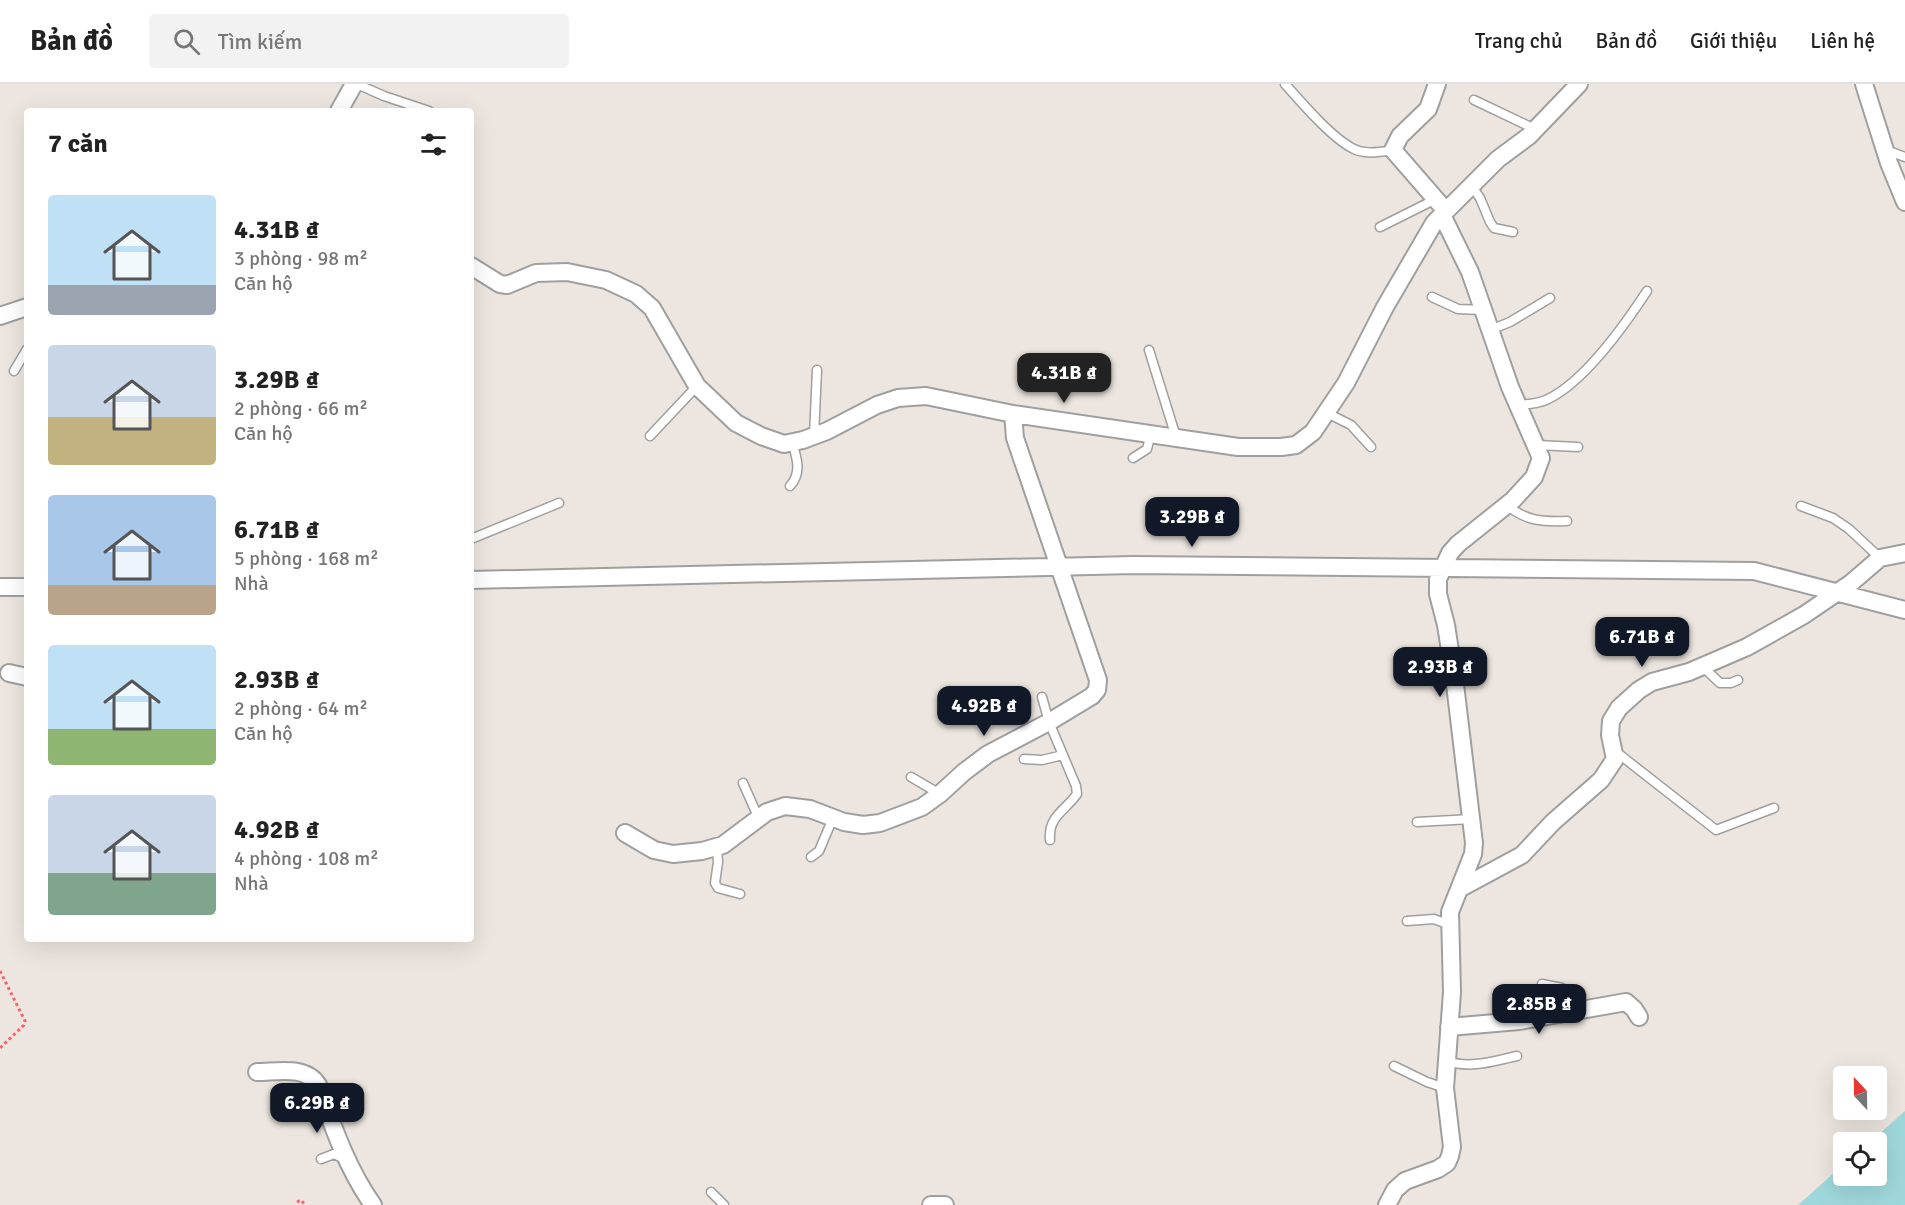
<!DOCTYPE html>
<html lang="vi">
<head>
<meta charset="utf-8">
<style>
	:root { --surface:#fff; --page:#f2f2f2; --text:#222; --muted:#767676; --line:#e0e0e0; --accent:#111827 }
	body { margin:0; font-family:Signika,sans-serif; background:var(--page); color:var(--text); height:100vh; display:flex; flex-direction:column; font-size:22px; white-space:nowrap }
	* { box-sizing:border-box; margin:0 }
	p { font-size:20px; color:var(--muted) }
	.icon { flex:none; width:33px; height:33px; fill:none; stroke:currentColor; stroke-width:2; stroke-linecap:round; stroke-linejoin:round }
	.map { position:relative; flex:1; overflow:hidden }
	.drawer { position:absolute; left:24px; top:24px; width:450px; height:834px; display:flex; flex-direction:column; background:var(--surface); border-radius:6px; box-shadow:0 6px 24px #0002 }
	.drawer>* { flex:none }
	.needle { width:39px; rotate:338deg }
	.controls { position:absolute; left:1833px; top:982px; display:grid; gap:12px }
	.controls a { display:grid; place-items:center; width:54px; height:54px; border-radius:6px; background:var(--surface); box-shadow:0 6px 24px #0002; font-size:30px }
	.price { position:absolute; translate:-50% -51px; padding:0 14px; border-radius:12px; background:var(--accent); color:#fff; font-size:20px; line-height:39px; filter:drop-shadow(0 2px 3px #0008) }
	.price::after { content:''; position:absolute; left:50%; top:36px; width:18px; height:14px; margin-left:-9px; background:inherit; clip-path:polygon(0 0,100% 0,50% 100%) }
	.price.current { background:#222; color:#fff }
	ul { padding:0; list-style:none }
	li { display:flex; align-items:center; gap:18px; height:150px; padding:0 24px }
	li span { display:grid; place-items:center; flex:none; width:168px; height:120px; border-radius:6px; color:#555 }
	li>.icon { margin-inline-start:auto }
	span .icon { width:72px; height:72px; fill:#fffc; stroke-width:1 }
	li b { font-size:26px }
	h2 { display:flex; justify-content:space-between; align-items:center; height:72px; padding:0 24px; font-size:26px }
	header { display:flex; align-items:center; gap:36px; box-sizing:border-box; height:84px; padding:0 30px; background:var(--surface); border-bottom:2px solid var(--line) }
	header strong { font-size:28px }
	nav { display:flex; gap:33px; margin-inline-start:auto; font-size:21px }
	.search { width:420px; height:54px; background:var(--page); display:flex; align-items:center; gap:15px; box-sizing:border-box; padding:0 21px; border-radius:6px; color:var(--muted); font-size:22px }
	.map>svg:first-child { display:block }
</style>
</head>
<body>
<header>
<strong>Bản đồ</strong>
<div class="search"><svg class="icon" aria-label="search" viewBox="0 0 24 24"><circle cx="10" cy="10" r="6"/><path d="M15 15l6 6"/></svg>Tìm kiếm</div>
<nav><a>Trang chủ</a><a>Bản đồ</a><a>Giới thiệu</a><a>Liên hệ</a></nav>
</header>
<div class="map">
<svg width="1905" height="1121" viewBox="0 0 1905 1121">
	<rect width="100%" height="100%" fill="#ede6e0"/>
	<path fill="#9fd8dc" d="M 1905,1027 L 1905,1121 L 1798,1121 L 1843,1081 L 1844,1092 L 1876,1092 L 1876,1059 L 1869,1059 Z"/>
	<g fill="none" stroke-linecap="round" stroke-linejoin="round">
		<defs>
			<path id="lane" d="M 357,0 L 384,12 L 429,27
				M 1285,0 C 1301,18 1331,53 1352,64 C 1364,71 1380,68 1393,66
				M 1474,16 L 1535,45
				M 1886,66 L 1905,73
				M 1471,101 L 1480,114 L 1490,138 L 1494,144 L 1513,148
				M 1380,143 L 1436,115
				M 1432,213 L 1458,225 L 1483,226
				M 1490,246 L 1510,238 L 1550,214
				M 1149,266 L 1176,353
				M 14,287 L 27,265
				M 1518,321 C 1528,320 1537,320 1546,316 C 1584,299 1624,242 1647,207
				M 1327,329 L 1351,341 L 1371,363
				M 650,352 L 697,302
				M 814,352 L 817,286
				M 1537,361 L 1578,363
				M 1133,374 L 1147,365 L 1149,357 L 1147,350
				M 790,402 C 802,389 797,374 792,358
				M 1506,421 C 1527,437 1541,438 1567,437
				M 1801,422 L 1833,434 L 1849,445 L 1880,474
				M 471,455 L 559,419
				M 1702,582 L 1720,599 L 1731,599 L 1738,596
				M 1427,587 L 1454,592
				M 1042,613 L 1049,638 L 1076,702 L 1077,710 C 1065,727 1048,732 1050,756
				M 1615,667 L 1716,746 L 1774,724
				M 1024,675 L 1042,676 L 1063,671
				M 911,693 L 940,710
				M 743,699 L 759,735
				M 1417,738 L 1472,735
				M 717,763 L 718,778 L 715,799 L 718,804 L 740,810
				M 811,773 L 819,767 L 833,734
				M 1407,837 L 1434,835 L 1450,841
				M 1542,900 L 1562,904 L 1567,915 L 1560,930
				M 1447,977 C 1471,985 1493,977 1517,972
				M 1394,982 L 1427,998 L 1445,1004
				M 321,1075 L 334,1070 L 346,1076
				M 711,1108 L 724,1121"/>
			<path id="street" d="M 1437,0 L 1428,25 L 1400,52 L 1393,66 L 1446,127
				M 1864,0 L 1889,79 L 1905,118
				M 339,27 L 354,0
				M 471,182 L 500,200 L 507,201 L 536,189 L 567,188 L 606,196 L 636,210 L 652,224 L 697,302 L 736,339 L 761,352 L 784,360 L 803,356 L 827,347 L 877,321 L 898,314 L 926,312 L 1013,330 L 1238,363 L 1281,363 L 1296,361 L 1313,348 L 1346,299 L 1385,223 L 1434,139 L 1498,75 L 1529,52 L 1579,0
				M 0,232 L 27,223
				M 471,496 L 1134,481 L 1754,487 L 1905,526
				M 0,503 L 27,503
				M 9,589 L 27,593
				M 625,749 L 654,766 L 673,770 L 702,767 L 723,761 L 767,728 L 785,722 L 810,725 L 844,738 L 863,741 L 880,739 L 922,723 L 940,710 L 964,688 L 988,670 L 1049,638 L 1092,612 L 1097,606 L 1098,596 L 1015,354 L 1013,330
				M 1459,805 L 1522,771 L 1553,738 L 1601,696 L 1615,675 L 1610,651 L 1611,637 L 1619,624 L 1639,606 L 1652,598 L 1689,588 L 1747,563 L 1804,531 L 1851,499 L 1880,474 L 1905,469
				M 1449,943 L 1519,937 L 1626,918 L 1634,925 L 1639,933
				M 257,988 C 277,988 306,981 318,1001 C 333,1043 347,1084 373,1121
				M 931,1121 L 945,1121
				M 1387,1121 L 1395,1106 L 1405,1097 L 1438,1085 L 1447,1079 L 1450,1072 L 1452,1063 L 1445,1004 L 1452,908 L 1450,828 L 1473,770 L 1474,759 L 1454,592 L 1446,541 L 1438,510 L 1438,495 L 1450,469 L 1458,460 L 1513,416 L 1534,393 L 1541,374 L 1510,303 L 1470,188 L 1442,131"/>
		</defs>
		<use href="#lane" stroke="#9f9f9f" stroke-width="11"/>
		<use href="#street" stroke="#9f9f9f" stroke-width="20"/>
		<path stroke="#fb626b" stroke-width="3" stroke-dasharray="3 3" stroke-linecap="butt" d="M 0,887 L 25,937 L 24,941 L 0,964
			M 297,1118 L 301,1116 L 305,1121"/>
		<use href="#lane" stroke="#fff" stroke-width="8"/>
		<use href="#street" stroke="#fff" stroke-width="16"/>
	</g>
</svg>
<div class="controls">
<a><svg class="needle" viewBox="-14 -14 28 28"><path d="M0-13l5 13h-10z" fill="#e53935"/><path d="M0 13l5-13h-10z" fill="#767676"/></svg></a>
<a><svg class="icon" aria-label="locate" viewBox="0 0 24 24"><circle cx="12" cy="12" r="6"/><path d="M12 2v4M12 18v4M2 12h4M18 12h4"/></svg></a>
</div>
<b class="price current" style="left:1064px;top:320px">4.31B ₫</b>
<b class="price" style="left:1192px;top:464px">3.29B ₫</b>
<b class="price" style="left:1642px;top:584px">6.71B ₫</b>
<b class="price" style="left:1440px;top:614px">2.93B ₫</b>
<b class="price" style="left:984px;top:653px">4.92B ₫</b>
<b class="price" style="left:1539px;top:951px">2.85B ₫</b>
<b class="price" style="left:317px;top:1050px">6.29B ₫</b>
<section class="drawer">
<h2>7 căn<svg class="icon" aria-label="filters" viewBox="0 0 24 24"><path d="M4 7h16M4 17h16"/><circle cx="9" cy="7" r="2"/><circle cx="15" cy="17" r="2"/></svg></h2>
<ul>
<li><span style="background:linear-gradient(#bfe0f5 75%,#9aa5b1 0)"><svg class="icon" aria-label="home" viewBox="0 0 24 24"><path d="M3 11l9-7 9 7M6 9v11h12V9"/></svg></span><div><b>4.31B ₫</b><p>3 phòng · 98 m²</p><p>Căn hộ</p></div></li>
<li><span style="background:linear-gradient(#c9d6e8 60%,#c2b280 0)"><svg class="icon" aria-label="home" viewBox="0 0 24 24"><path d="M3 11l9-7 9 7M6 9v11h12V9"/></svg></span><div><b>3.29B ₫</b><p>2 phòng · 66 m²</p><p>Căn hộ</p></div></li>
<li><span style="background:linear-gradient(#a9c7e8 75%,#b9a48a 0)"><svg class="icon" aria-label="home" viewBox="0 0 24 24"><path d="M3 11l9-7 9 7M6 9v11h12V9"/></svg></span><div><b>6.71B ₫</b><p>5 phòng · 168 m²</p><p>Nhà</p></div></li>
<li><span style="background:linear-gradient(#bfe0f5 70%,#8fb573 0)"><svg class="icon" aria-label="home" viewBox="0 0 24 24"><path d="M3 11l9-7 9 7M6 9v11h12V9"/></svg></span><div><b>2.93B ₫</b><p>2 phòng · 64 m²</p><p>Căn hộ</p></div></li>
<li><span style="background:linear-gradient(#c9d6e8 65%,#7fa58c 0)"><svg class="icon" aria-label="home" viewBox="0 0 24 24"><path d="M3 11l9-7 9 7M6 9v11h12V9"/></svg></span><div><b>4.92B ₫</b><p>4 phòng · 108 m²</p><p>Nhà</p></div></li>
</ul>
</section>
</div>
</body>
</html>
